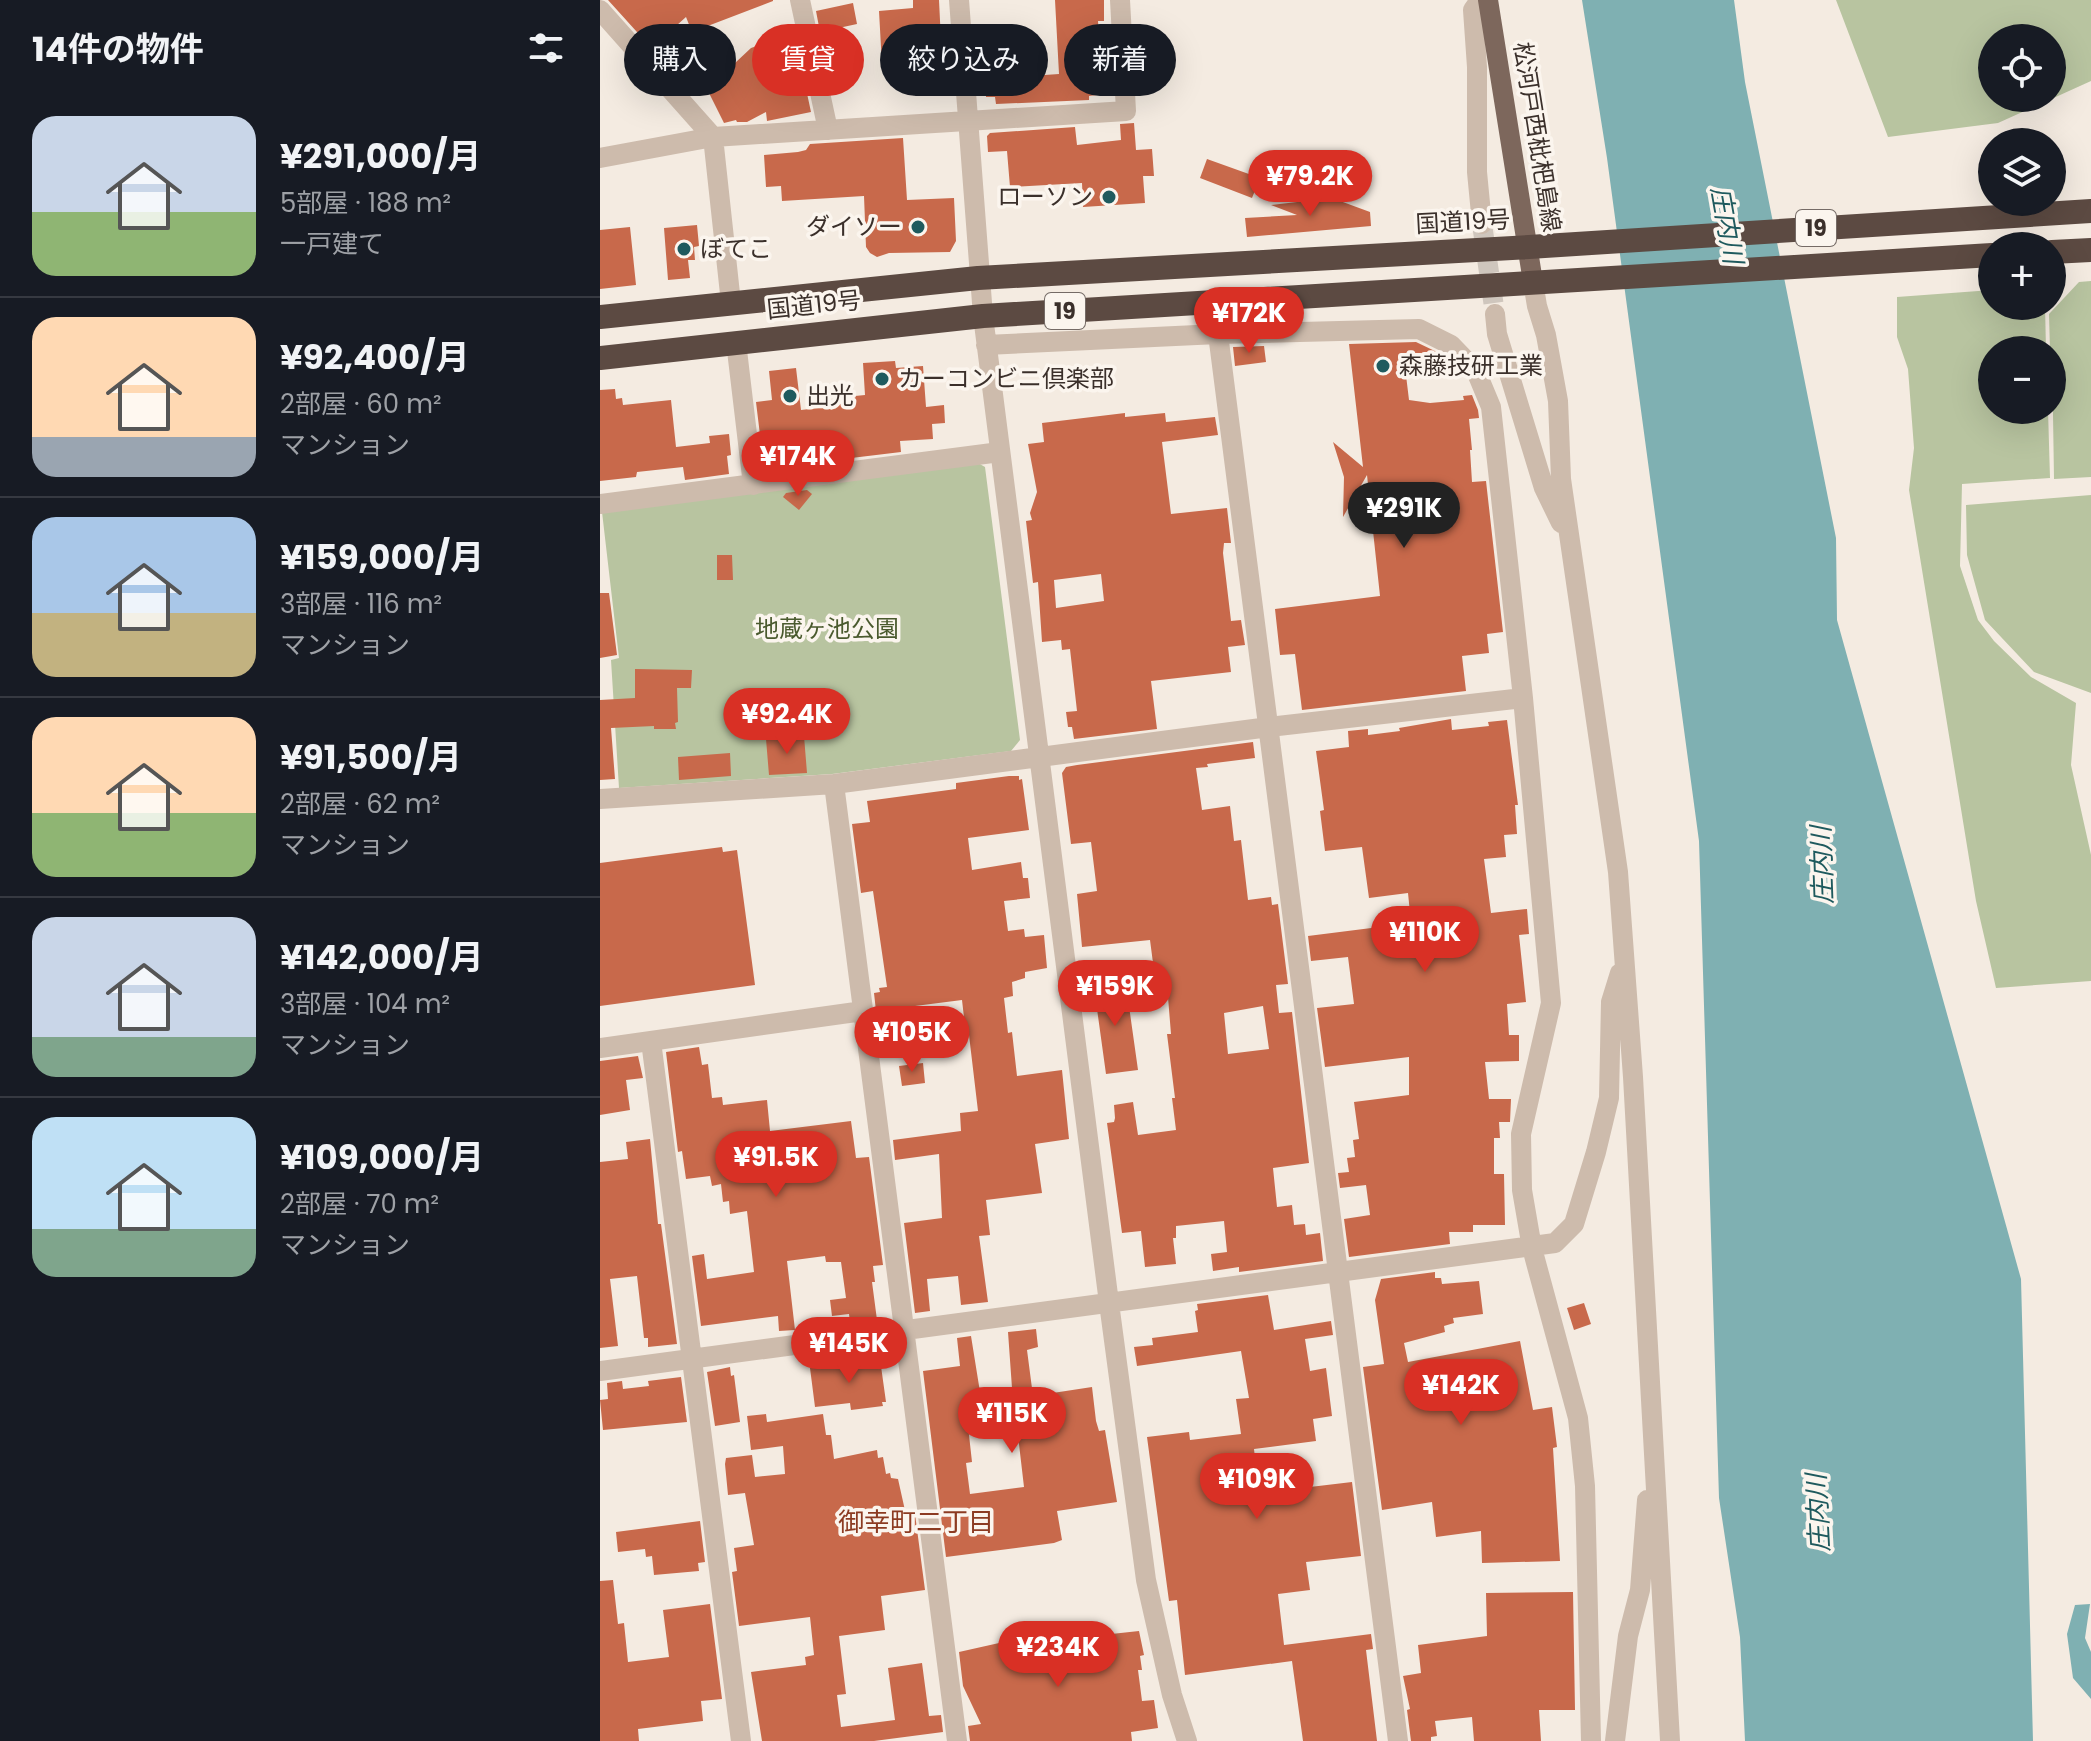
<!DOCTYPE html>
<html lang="ja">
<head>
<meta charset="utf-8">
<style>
	:root { --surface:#171b24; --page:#242831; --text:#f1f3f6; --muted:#9ea1a6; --line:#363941; --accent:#d93025 }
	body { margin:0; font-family:Poppins,"Noto Sans JP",sans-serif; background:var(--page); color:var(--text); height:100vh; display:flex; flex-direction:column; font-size:30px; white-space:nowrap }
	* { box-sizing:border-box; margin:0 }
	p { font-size:26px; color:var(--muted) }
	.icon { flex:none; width:44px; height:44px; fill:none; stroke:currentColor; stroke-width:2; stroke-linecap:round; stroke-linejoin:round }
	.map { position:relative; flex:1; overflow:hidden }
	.side { display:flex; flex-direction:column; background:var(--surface); width:600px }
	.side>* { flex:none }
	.hud { position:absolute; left:24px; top:24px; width:760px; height:72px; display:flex; gap:16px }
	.tools { position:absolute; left:1378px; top:24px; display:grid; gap:16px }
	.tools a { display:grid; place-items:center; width:88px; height:88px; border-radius:50%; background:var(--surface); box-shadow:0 8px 32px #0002; font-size:40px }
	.price { position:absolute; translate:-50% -68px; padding:0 18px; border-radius:28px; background:var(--accent); color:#fff; font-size:26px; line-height:52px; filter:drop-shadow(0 2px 4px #0008) }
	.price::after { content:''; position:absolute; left:50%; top:48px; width:24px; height:18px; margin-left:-12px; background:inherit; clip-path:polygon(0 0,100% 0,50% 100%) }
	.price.active { background:#222; color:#fff }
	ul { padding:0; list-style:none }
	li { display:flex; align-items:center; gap:24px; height:200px; padding:0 32px }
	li+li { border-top:2px solid var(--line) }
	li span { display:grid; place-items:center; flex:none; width:224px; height:160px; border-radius:24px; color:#555 }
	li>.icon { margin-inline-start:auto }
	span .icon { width:96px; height:96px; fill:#fffc; stroke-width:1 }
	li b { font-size:34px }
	h2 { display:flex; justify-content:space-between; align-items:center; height:96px; padding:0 32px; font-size:34px }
	.tag { padding:0 28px; border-radius:36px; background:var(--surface); box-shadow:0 8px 32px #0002; font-size:28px; line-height:72px }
	.tag.active { background:var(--accent); color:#fff }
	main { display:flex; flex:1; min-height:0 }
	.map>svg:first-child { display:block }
</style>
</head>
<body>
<main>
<section class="side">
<h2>14件の物件<svg class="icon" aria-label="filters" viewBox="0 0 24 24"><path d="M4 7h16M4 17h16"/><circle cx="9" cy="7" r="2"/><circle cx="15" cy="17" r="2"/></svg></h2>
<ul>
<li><span style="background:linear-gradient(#c9d6e8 60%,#8fb573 0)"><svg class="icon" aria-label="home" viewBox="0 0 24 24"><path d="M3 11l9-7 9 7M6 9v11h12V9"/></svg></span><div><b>¥291,000/月</b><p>5部屋 · 188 m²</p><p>一戸建て</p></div></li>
<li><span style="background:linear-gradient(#ffd9b3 75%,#9aa5b1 0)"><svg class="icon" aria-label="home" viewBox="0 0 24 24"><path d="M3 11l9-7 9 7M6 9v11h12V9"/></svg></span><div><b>¥92,400/月</b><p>2部屋 · 60 m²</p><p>マンション</p></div></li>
<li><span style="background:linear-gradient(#a9c7e8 60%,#c2b280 0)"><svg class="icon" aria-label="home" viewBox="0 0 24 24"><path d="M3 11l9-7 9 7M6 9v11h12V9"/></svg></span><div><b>¥159,000/月</b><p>3部屋 · 116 m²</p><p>マンション</p></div></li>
<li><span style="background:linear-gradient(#ffd9b3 60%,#8fb573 0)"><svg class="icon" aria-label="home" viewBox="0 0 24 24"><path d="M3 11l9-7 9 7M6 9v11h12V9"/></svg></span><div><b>¥91,500/月</b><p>2部屋 · 62 m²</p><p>マンション</p></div></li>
<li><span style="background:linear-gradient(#c9d6e8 75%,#7fa58c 0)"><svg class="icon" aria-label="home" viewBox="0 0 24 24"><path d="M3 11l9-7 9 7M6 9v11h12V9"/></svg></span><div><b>¥142,000/月</b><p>3部屋 · 104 m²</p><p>マンション</p></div></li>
<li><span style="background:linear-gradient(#bfe0f5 70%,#7fa58c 0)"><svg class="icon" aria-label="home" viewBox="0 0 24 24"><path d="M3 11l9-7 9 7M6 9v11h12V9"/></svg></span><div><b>¥109,000/月</b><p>2部屋 · 70 m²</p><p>マンション</p></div></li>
</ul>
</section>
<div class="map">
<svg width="1491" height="1741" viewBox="0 0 1491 1741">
	<rect width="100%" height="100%" fill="#f4ebe1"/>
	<path fill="#b8c4a0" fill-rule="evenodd" d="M 1236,0 L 1491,0 L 1491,81 L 1398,123 L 1288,137 ZM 1452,38 L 1452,98 L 1392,98 L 1392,38 Z
		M 1491,281 L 1491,477 L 1454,479 L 1452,350 L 1450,350 L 1449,314 L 1479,282 Z
		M 1392,290 L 1392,306 L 1445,306 L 1446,350 L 1392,350 L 1392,410 L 1448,410 L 1450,478 L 1362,484 L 1360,566 L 1378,620 L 1394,641 L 1431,677 L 1476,703 L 1471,765 L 1491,855 L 1491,981 L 1396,988 L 1376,901 L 1309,490 L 1314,448 L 1308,369 L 1297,337 L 1297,297 Z
		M 378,463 L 385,467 L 420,740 L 411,751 L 232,774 L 19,788 L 11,660 L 19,658 L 2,512 Z
		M 1491,495 L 1491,693 L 1434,672 L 1385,620 L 1367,555 L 1366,505 Z"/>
	<path fill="#7fb0b2" d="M 982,0 L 1134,0 L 1145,82 L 1236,538 L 1237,620 L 1421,1279 L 1433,1741 L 1145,1741 L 1140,1637 L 1119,1498 L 1099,841 L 1007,158 Z
		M 1490,1604 L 1485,1638 L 1491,1652 L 1491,1699 L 1473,1678 L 1467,1634 L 1475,1605 Z"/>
	<path fill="#c8694b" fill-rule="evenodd" d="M 8,0 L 173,0 L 173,1 L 92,32 L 86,17 L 67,34 L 46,42 Z
		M 313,0 L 339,0 L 342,62 L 282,65 L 279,11 L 313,8 Z
		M 455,0 L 504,0 L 504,21 L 498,21 L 501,59 L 495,59 L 497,95 L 489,96 L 489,100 L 396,104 L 395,97 L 386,97 L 386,79 L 459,74 Z
		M 253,3 L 257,24 L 220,32 L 216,11 Z
		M 194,33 L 211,112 L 167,121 L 166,112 L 147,122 L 137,122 L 136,120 L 124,123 L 107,89 L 121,82 L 119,78 L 151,48 Z
		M 534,123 L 536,150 L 552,149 L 554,176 L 543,176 L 545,203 L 483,207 L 482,183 L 410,187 L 407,151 L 388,152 L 387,136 L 390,133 L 475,127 L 477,145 L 521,140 L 520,124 Z
		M 303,138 L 307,200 L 354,198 L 356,241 L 350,252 L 289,253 L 277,257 L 270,253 L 266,247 L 264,196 L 182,201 L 181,186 L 166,187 L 164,155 L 198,152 L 206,150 L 210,144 Z
		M 607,159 L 660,178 L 652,198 L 600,178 Z
		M 732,198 L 770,212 L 771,226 L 647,237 L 645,218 L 697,215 L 671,205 Z
		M 97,225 L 99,246 L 94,247 L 95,260 L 88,260 L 90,278 L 68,280 L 64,228 Z
		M 30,227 L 36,285 L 0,289 L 0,230 Z
		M 816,342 L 839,353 L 839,362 L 805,367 L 809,400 L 830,403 L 864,400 L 863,396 L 872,395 L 878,410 L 879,418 L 869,419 L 872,450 L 870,450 L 872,482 L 886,481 L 903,632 L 887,634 L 889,653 L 862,656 L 866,691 L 702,710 L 695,654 L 680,655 L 675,609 L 780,596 L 767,475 L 743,517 L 744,477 L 733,442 L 763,467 L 749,344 Z
		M 664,346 L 666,362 L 635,366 L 633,347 Z
		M 295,361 L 296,368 L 323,366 L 326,407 L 344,405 L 345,423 L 332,424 L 333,439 L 300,441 L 301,452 L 243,459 L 243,452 L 208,457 L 209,463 L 164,468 L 156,402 L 172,400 L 169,371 L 196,368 L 201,410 L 236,406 L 235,398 L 265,395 L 263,363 Z
		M 15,389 L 16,399 L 22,398 L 23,405 L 71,400 L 76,447 L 110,443 L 109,436 L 129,434 L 131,455 L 127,456 L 129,474 L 85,480 L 83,467 L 37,472 L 36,477 L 0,481 L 0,390 Z
		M 525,413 L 525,417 L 565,413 L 566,422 L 615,417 L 618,435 L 562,442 L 571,514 L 627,508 L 631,543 L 624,543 L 623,553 L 631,621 L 641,620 L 645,645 L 628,647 L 631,672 L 551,681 L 557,729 L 474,739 L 472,727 L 468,727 L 466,712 L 477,711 L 470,649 L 462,650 L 461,640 L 442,642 L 438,582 L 433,583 L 426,521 L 432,520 L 430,513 L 437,492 L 428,444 L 444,442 L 442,423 ZM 501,574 L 504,601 L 456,608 L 454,580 Z
		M 207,490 L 212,494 L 199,510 L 183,497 L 186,493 Z
		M 117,555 L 132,555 L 133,580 L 117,580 Z
		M 0,593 L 9,593 L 17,655 L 0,658 Z
		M 35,669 L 92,670 L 91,688 L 77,688 L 78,722 L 75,723 L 76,729 L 54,729 L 54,726 L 11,728 L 15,779 L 0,780 L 0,700 L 35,698 Z
		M 851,719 L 852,730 L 889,726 L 888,722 L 907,720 L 918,805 L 915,805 L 917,834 L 904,835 L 906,857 L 884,859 L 891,913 L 927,909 L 929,934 L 919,935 L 926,1002 L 907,1004 L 909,1035 L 919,1035 L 919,1061 L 885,1062 L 889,1099 L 911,1099 L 910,1122 L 899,1122 L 900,1138 L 894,1138 L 894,1174 L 904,1174 L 905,1225 L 873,1225 L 873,1232 L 849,1232 L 850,1244 L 749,1257 L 744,1219 L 770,1215 L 766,1185 L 740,1188 L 738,1173 L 749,1172 L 747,1158 L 755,1157 L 753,1140 L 759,1139 L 754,1102 L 809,1095 L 809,1057 L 725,1067 L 717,1008 L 754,1004 L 748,957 L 711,961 L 708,936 L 811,923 L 808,893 L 769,898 L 762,847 L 725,851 L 720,811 L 724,810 L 716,751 L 749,747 L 748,731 L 768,729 L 768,735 L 800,731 L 799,728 Z
		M 204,736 L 207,773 L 169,775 L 166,739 Z
		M 653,742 L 655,758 L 607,764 L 608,767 L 596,768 L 602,810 L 630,806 L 634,841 L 641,840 L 648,900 L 671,897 L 672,905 L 678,904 L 688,984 L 676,985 L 679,1013 L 692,1012 L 709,1163 L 673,1168 L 677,1207 L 692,1205 L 694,1225 L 705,1224 L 706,1235 L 720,1233 L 723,1261 L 639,1272 L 639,1267 L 613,1271 L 611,1254 L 627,1252 L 624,1221 L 576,1226 L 576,1238 L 573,1238 L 576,1264 L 545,1267 L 541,1231 L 522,1233 L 507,1123 L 514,1122 L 515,1118 L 514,1105 L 533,1102 L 538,1135 L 576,1130 L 572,1098 L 575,1098 L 567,1034 L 571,1034 L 567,985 L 562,986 L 557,963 L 553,963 L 550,940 L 482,947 L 477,894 L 497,891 L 491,842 L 471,844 L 462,773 L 466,767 L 477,765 ZM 663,1006 L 669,1049 L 628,1054 L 624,1013 Z
		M 130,753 L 131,776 L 79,780 L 78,757 Z
		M 409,776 L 419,776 L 419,780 L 422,779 L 429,830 L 368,838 L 372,870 L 421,862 L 423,878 L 428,878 L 430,898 L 404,901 L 408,931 L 424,929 L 425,937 L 444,935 L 447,968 L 425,972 L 425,978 L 412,982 L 413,996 L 404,998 L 408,1033 L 412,1032 L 417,1076 L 462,1070 L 469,1139 L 435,1144 L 442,1193 L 386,1200 L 390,1235 L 379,1236 L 388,1302 L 361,1305 L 358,1276 L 327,1279 L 330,1311 L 315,1313 L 304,1223 L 342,1218 L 339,1154 L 295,1160 L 293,1140 L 361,1131 L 360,1113 L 378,1111 L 369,1035 L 366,1035 L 362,1000 L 276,1011 L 274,993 L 280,992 L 279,988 L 287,987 L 273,891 L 261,893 L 252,824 L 270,822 L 267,801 L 356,789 L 356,783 Z
		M 122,847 L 123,852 L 137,850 L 155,985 L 0,1006 L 0,863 Z
		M 515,976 L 519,1000 L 528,999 L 538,1070 L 506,1074 L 493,980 Z
		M 99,1047 L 102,1065 L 108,1064 L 112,1098 L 122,1097 L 123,1105 L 167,1100 L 170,1131 L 251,1121 L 256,1158 L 269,1157 L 283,1265 L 273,1266 L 275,1282 L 272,1282 L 277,1320 L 250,1323 L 249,1314 L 232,1316 L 230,1300 L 246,1298 L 241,1262 L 226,1262 L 225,1256 L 187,1261 L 195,1330 L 179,1331 L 178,1316 L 101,1326 L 92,1256 L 104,1254 L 107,1279 L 154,1272 L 147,1211 L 130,1214 L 129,1201 L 123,1202 L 121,1184 L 112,1186 L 110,1176 L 86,1179 L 82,1151 L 78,1152 L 66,1052 Z
		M 38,1056 L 43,1078 L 26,1080 L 30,1110 L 0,1115 L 0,1061 Z
		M 323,1063 L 325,1083 L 302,1086 L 299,1066 Z
		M 50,1139 L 58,1224 L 61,1224 L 77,1344 L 48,1347 L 48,1338 L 44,1338 L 37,1276 L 10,1279 L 18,1346 L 0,1348 L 0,1162 L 28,1159 L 26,1142 Z
		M 835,1272 L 835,1278 L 841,1278 L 842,1284 L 879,1281 L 883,1314 L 853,1318 L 854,1323 L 844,1326 L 845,1332 L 804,1343 L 808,1362 L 920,1341 L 933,1410 L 952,1407 L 957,1447 L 953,1448 L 960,1561 L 882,1563 L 881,1531 L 836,1537 L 832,1502 L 782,1510 L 763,1367 L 784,1364 L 775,1300 L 781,1279 Z
		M 668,1295 L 674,1330 L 731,1321 L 733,1335 L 705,1339 L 710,1371 L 726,1368 L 732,1416 L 713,1419 L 716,1441 L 654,1449 L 659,1493 L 752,1482 L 761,1556 L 706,1562 L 710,1590 L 678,1594 L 684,1645 L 771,1634 L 773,1649 L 766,1650 L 777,1741 L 703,1741 L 692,1661 L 585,1675 L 577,1600 L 569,1601 L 547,1437 L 589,1432 L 590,1440 L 641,1434 L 636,1399 L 649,1398 L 641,1351 L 537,1366 L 534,1347 L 553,1345 L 552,1338 L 598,1332 L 595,1311 L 598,1310 L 597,1304 Z
		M 984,1303 L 991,1324 L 974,1330 L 967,1308 Z
		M 436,1329 L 438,1347 L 427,1350 L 433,1396 L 492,1387 L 496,1421 L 499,1431 L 505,1430 L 517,1502 L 457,1511 L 462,1540 L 454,1543 L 346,1557 L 323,1371 L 360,1366 L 357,1338 L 371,1336 L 380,1392 L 412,1388 L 408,1332 ZM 415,1410 L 424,1487 L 370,1494 L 366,1463 L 372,1462 L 367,1417 Z
		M 280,1359 L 286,1402 L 282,1402 L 283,1406 L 251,1410 L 250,1403 L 215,1407 L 210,1368 Z
		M 130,1367 L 131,1376 L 134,1375 L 140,1422 L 115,1426 L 107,1372 Z
		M 81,1377 L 87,1422 L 3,1430 L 0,1400 L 8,1399 L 7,1383 L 22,1381 L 23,1389 L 49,1386 L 48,1381 Z
		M 166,1414 L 167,1422 L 223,1414 L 226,1435 L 231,1435 L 234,1459 L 277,1450 L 278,1458 L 283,1457 L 286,1474 L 290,1473 L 291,1478 L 298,1479 L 306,1515 L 315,1514 L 325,1590 L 281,1596 L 285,1630 L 239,1636 L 246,1694 L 237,1695 L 241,1727 L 295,1720 L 288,1668 L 322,1663 L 329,1716 L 341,1715 L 343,1732 L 274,1741 L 162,1741 L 151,1672 L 206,1665 L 205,1657 L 214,1655 L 210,1617 L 139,1626 L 132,1572 L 137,1571 L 134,1548 L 154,1545 L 145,1493 L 128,1495 L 125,1464 L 126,1458 L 152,1455 L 155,1477 L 185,1474 L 183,1446 L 151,1450 L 147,1416 Z
		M 100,1521 L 105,1562 L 98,1563 L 99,1571 L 54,1575 L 52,1556 L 46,1557 L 45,1549 L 18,1552 L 16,1532 Z
		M 13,1580 L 18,1624 L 24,1623 L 28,1662 L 69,1657 L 63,1610 L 110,1604 L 122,1699 L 101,1701 L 103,1721 L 38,1729 L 39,1741 L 0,1741 L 0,1581 Z
		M 973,1592 L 975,1710 L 939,1710 L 941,1741 L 874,1741 L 872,1717 L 835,1721 L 837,1736 L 831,1737 L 831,1741 L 811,1741 L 807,1710 L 810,1709 L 803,1676 L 821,1673 L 818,1645 L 887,1636 L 886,1593 Z
		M 539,1631 L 544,1655 L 540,1656 L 542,1670 L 538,1670 L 542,1701 L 554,1700 L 558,1728 L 531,1732 L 532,1741 L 370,1741 L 368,1726 L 381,1724 L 363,1686 L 359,1652 L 444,1633 L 447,1641 Z"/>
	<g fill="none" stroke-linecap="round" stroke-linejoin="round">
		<path stroke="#cfc6bd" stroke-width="20" stroke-dasharray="20 10" stroke-linecap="butt" d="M 882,224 L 895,314"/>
		<path stroke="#cdbbac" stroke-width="20" d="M 200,0 L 228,130
			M 359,0 L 383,316 L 509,1303 L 546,1580 L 572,1695 L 587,1741
			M 880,0 L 873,10 L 877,67 L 877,172 L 882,224
			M 0,10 L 113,137 L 131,303
			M 0,158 L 113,137 L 526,111 L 520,0
			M 933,282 L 937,306 L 946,335 L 958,401 L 961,479 L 1018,872 L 1033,1077 L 1070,1741
			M 895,314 L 897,334 L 944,488 L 961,523
			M 618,334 L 798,1741
			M 136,342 L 153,485
			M 386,345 L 618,334 L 819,329 L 851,345 L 876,371 L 891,407 L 923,698 L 951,1003 L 921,1134 L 922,1190 L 932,1248 L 978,1418 L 985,1486 L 991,1741
			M 0,504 L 400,452
			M 234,784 L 357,1741
			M 0,799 L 234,784 L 669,727 L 923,698
			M 51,1041 L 141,1741
			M 0,1048 L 263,1011
			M 0,1371 L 955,1243 L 974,1224 L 996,1152 L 1009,1098 L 1011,1002 L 1020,973
			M 1015,1741 L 1028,1636 L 1040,1590 L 1047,1500"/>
		<path stroke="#7d675c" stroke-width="20" d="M 888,0 L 933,282"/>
		<path stroke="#5c4a42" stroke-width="24" d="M 1452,252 L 1491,250
			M 0,317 L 378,278 L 929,247 L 1491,211
			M 0,358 L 383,316 L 1392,255"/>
	</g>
	<g fill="#1f5a5e" stroke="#fbf5ee" stroke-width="3">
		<circle cx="509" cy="197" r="8"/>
		<circle cx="318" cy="227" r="8"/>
		<circle cx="84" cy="249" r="8"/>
		<circle cx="783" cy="366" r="8"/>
		<circle cx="282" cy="379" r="8"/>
		<circle cx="190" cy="396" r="8"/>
	</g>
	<g text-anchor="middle" stroke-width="7" stroke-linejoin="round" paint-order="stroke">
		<g fill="#fbf5ee" stroke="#756b66" stroke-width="2">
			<rect x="1196" y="210" width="40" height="36" rx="6"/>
			<rect x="445" y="293" width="40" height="36" rx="6"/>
		</g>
		<g font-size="22" font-weight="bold" fill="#3b302b">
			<text x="1216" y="236">19</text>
			<text x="465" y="319">19</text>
		</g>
		<g font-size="24" fill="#3b302b" stroke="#fbf5ee">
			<text transform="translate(937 137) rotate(81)" y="8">松河戸西枇杷島線</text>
			<text transform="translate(863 222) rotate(-3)" y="8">国道19号</text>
			<text transform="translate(214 305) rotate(-6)" y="8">国道19号</text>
		</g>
		<g font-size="24" fill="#3b302b" stroke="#fbf5ee" text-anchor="start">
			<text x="493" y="205" text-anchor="end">ローソン</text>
			<text x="302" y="235" text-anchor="end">ダイソー</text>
			<text x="100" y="257">ぼてこ</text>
			<text x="799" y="374">森藤技研工業</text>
			<text x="298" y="387">カーコンビニ倶楽部</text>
			<text x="206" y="404">出光</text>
		</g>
		<g font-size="24" fill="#4a5a2e" stroke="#fbf5ee">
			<text x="227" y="637">地蔵ヶ池公園</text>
		</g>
		<g font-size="26" font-style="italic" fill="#1f5a5e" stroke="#fbf5ee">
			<text transform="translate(1127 225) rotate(80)" y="9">庄内川</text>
			<text transform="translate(1222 865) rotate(-92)" y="9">庄内川</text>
			<text transform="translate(1218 1513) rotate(-93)" y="9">庄内川</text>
		</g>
		<g font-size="26" fill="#8c3b22" stroke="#fbf5ee">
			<text x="316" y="1531">御幸町二丁目</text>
		</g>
	</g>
</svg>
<div class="tools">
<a><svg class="icon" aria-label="locate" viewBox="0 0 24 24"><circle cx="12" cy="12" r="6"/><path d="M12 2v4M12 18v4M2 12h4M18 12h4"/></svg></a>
<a><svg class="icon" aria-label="layers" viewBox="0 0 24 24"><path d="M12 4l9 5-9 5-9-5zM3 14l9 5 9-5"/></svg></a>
<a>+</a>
<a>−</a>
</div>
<b class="price" style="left:710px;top:218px">¥79.2K</b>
<b class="price" style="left:649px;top:355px">¥172K</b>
<b class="price" style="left:198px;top:498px">¥174K</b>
<b class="price active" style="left:804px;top:550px">¥291K</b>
<b class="price" style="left:187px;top:756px">¥92.4K</b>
<b class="price" style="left:825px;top:974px">¥110K</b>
<b class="price" style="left:515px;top:1028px">¥159K</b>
<b class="price" style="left:312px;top:1074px">¥105K</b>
<b class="price" style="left:176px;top:1199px">¥91.5K</b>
<b class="price" style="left:249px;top:1385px">¥145K</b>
<b class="price" style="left:861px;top:1427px">¥142K</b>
<b class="price" style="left:412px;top:1455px">¥115K</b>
<b class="price" style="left:657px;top:1521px">¥109K</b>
<b class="price" style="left:458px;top:1689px">¥234K</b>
<div class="hud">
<a class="tag">購入</a>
<a class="tag active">賃貸</a>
<a class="tag">絞り込み</a>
<a class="tag">新着</a>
</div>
</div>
</main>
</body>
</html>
